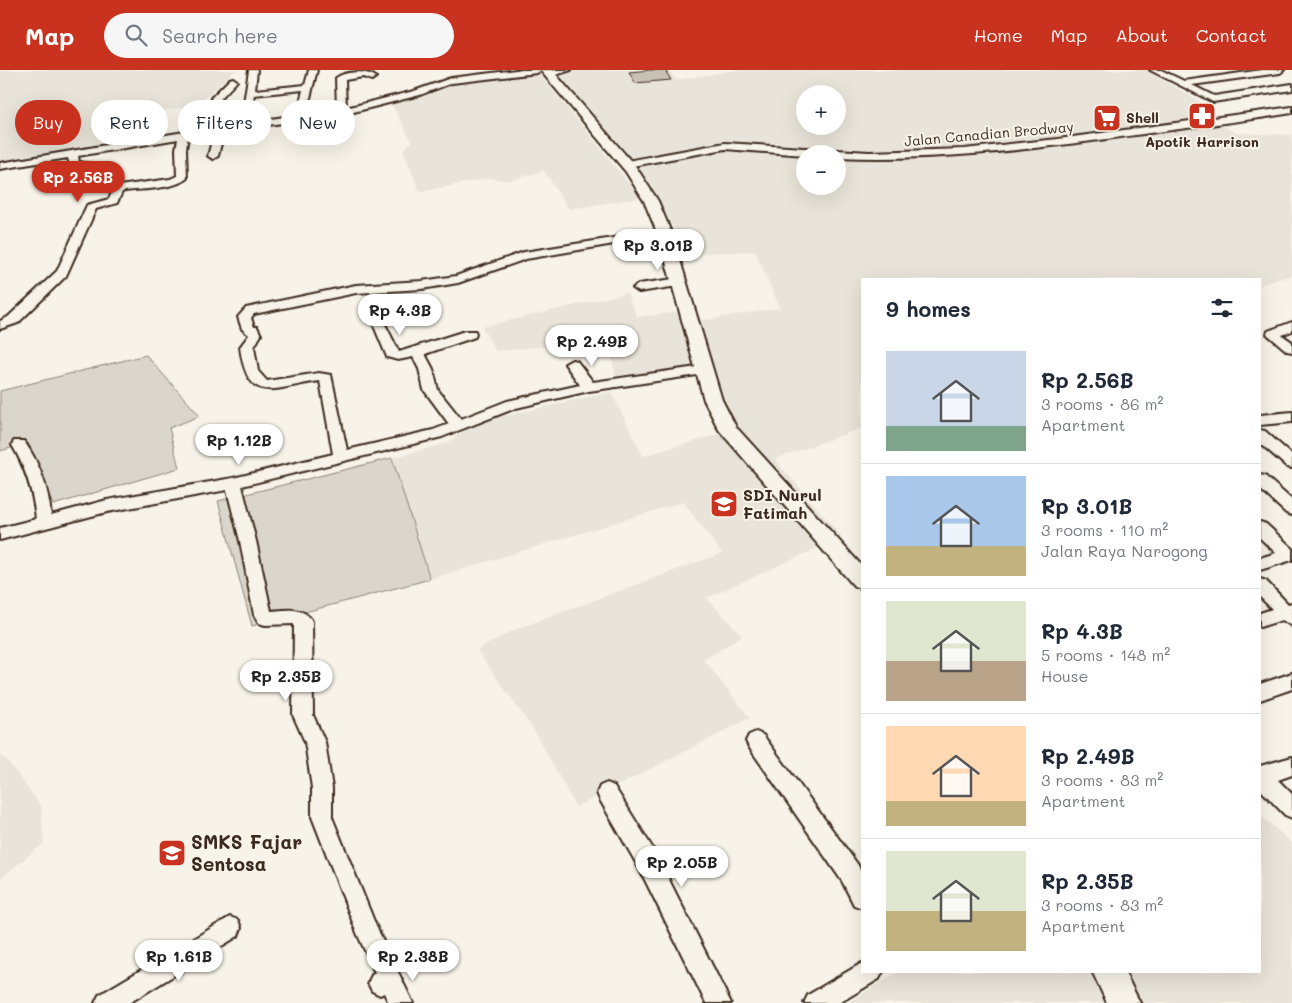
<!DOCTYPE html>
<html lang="en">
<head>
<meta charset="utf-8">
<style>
	:root { --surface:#fff; --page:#f6f6f7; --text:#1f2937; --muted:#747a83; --line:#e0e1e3; --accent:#c8321e }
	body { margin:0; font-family:Mali,sans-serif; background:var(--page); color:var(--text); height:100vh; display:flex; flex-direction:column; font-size:19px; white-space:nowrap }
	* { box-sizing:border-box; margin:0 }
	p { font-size:16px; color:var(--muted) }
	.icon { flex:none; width:28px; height:28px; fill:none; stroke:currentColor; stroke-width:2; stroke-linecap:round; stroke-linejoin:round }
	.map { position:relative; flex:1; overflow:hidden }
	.drawer { position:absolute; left:861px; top:208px; width:400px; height:695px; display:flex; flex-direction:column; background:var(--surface); border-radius:0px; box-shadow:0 5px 20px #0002 }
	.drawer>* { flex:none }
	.hud { position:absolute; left:15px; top:30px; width:475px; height:45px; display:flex; gap:10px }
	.buttons { position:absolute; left:796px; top:15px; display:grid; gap:10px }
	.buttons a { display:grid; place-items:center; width:50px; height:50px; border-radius:50%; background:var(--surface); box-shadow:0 5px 20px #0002; font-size:25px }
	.price { position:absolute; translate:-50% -42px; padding:0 11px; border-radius:18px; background:#fff; color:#222; font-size:16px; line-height:32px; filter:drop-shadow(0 1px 2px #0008) }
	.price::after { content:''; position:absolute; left:50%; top:30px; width:15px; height:11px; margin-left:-8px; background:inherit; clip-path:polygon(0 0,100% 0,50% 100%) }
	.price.selected { background:var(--accent); color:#fff }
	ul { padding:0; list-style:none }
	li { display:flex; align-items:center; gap:15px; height:125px; padding:0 25px }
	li+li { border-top:1px solid var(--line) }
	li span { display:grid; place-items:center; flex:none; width:140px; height:100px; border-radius:0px; color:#555 }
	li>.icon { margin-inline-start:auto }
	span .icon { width:60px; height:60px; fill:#fffc; stroke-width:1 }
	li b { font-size:21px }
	h2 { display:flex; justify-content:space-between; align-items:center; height:60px; padding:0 25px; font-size:21px }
	.pill { padding:0 18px; border-radius:22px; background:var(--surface); box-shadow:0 5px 20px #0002; font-size:18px; line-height:45px }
	.pill.selected { background:var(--accent); color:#fff }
	header { display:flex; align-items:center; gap:30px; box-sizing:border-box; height:70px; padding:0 25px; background:var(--accent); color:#fff }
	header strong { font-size:24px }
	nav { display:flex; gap:28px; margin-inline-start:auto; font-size:18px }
	.search { width:350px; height:45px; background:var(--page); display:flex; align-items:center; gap:12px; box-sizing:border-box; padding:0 18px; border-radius:28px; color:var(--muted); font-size:19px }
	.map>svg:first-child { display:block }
</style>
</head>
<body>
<header>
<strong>Map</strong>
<div class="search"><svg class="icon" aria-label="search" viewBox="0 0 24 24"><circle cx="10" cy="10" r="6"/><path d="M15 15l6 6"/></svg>Search here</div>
<nav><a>Home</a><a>Map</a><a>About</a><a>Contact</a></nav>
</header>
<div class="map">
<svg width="1292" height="933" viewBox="0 0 1292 933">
	<rect width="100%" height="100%" fill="#f7f3e8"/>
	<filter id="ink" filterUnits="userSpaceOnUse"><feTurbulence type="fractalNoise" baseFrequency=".02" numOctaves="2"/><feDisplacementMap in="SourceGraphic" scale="10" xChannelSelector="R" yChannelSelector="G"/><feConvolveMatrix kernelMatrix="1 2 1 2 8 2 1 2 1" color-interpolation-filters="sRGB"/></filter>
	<g filter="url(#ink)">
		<path fill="#e9e4d9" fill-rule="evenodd" d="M 0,0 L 238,0 L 233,2 L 196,36 L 161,41 L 140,53 L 105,61 L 100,74 L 67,82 L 62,89 L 0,99 Z
			M 552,0 L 668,0 L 676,10 L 736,0 L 1145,0 L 1211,38 L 1198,40 L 1235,63 L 1292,65 L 1292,205 L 1260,215 L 1260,209 L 862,209 L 862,358 L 775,389 L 842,467 L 707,528 L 742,566 L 704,590 L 750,648 L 576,737 L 533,659 L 477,580 L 514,560 L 722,483 L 683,432 L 430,509 L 392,388 L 447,373 L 477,352 L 611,322 L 643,386 L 740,358 L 726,339 L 713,302 L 617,312 L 611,285 L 602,265 L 558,275 L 496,281 L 482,257 L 627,223 L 637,247 L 678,242 L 680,252 L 699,251 L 780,238 L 755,181 L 684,184 L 677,164 L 666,145 L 622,77 ZM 805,24 L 838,24 L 838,56 L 805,56 ZM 805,84 L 838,84 L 838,116 L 805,116 Z
			M 539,3 L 641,128 L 569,139 L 544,101 L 507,111 L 489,108 L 420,122 L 403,80 L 412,72 L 391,33 L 454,14 Z
			M 0,686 L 7,690 L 41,736 L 44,773 L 0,809 Z
			M 1260,745 L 1292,773 L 1292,933 L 847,933 L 900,901 L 1260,901 Z"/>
		<path fill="#dbd6cb" stroke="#8b8074" d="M 146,285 L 200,346 L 169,358 L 179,398 L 53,435 L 28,373 L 0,381 L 0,321 Z
			M 392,388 L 430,509 L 252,556 L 218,431 Z"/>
		<path fill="#c8c1b6" stroke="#3b2a1e" d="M 650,0 L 665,0 L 671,10 L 635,13 L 629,2 Z"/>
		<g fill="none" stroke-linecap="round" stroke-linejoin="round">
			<defs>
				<path id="minor" d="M 249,0 L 257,0 L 255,20 L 305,15 L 309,0 L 317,0 L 306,44 L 337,40 L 336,8 C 345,1 367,0 376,7 L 372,10 L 363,7 L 345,10 L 346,38 L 414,21 L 451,8 L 516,0 L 541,0 L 537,3 L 452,13 L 420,25 L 342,45 L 224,61 L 218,86 L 213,89 L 208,86 L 214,63 L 188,67 L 186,79 L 187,108 C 176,119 141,119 125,121 L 122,122 L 117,133 L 96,139 L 66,206 L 18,253 L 0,259 L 0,251 L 8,247 L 57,201 L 87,135 L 109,129 L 114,118 L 119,116 L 170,109 L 177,106 L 176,79 L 178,69 L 78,86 L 79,92 L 92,94 L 93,96 L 92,98 L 70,96 L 68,88 L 0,99 L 0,93 L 190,61 L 184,56 L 185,47 L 218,42 L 211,28 L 230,9 L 233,8 L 237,11 L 221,28 L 227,40 L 247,37 L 252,40 L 250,42 L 230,45 L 237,49 L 232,52 L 221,47 L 193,51 L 199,60 L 297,45 L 303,20 L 254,25 L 252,35 L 246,35 L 244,33 Z
					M 555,0 L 571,0 L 549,7 L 545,4 Z
					M 1150,0 L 1161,0 L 1184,11 L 1262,0 L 1284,0 L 1280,3 L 1192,15 L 1214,26 L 1292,14 L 1292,20 L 1213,32 Z
					M 1292,37 L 1292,43 C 1231,53 1169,60 1107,69 C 1018,81 929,91 838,87 L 838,84 L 805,85 L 725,79 L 627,97 L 622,94 L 627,91 L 725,73 L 869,82 L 964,79 L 1058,69 Z
					M 666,164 L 670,165 L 672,167 L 670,169 L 620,173 L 526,189 L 458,213 L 422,219 L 356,223 L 254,244 L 251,248 L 254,257 L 257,257 L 261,265 L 254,277 L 258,301 L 267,311 L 319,303 L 331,305 L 347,380 L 433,360 L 449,354 L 424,320 L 419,299 L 413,287 L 398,290 L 387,287 L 374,256 L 380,252 L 386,256 L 399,282 L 465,261 L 475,261 L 476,264 L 475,267 L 425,284 L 433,299 L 438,320 L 461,349 L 507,331 L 580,315 L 565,294 L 572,290 L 577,291 L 593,312 L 704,296 L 711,300 L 704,304 L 589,321 L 516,338 L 442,367 L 242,416 L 256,471 L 271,541 C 285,540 304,536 312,551 L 313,645 L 325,672 L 332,718 L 332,747 L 376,856 L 413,933 L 389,933 L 384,923 L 380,925 L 372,921 L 368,913 L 372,905 L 375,903 L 357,863 L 312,747 L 312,718 L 305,672 L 293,645 L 294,554 L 265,555 L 259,553 L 254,545 L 240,471 L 227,420 L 107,442 L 0,470 L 0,458 L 36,449 C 33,421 26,399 12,375 L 14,371 L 24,371 C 40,394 48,417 51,445 L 107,430 L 233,408 L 333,384 L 320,311 C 276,316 248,339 240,277 L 249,265 L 242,259 L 238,247 L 246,238 L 356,215 L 422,211 L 456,206 L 524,182 L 620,167 Z
					M 680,208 L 684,209 L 686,212 L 684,215 L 639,222 L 633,218 L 639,214 Z
					M 1292,252 L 1292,261 L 1282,265 L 1292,272 L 1292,282 L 1287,281 L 1267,264 L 1268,261 Z
					M 1292,342 L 1292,352 L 1260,355 L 1260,345 Z
					M 1260,360 L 1265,361 L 1292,385 L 1292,398 L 1287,397 L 1260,373 Z
					M 1260,405 L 1265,406 L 1292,430 L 1292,445 L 1286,443 L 1260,419 Z
					M 1260,452 L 1266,454 L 1292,478 L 1292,490 L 1260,500 L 1260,488 L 1276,483 L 1260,468 Z
					M 1260,509 L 1266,511 L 1288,534 L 1292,533 L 1292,556 L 1282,550 L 1260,557 L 1260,543 L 1272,539 L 1260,527 Z
					M 1292,603 L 1292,619 L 1260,630 L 1260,614 Z
					M 756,662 L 763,665 L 858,795 L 862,805 L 862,838 L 854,835 L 842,811 L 749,677 L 746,671 L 749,665 Z
					M 1292,687 L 1292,705 L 1278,710 L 1292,724 L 1292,748 L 1285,745 L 1260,719 L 1260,696 Z
					M 607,713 L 614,716 L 655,782 L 731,933 L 706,933 L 639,798 L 600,730 L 597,723 L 600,716 Z
					M 230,847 L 238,850 L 241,858 L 238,866 L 129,933 L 95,933 L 99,925 Z
					M 862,893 L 862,901 L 883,901 L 879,909 L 839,933 L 804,933 L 808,925 Z"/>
				<path id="major" d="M 540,0 L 552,0 L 636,97 L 658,131 L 673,167 L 722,330 L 736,357 L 862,496 L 862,519 L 854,516 L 719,360 L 704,330 L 659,167 L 644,131 L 626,102 Z
					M 1092,901 L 1124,901 L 1140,933 L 1107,933 Z"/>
			</defs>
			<use href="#minor" stroke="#3b2a1e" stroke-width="4"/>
			<use href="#major" stroke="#3b2a1e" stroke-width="4"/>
			<use href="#minor" fill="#f7f3e8" fill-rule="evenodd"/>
			<use href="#major" fill="#f7f3e8" fill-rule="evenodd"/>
		</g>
	</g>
	<defs>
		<symbol id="pharmacy-square" viewBox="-11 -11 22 22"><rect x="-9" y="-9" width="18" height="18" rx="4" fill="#c8321e" stroke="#f7f3e8"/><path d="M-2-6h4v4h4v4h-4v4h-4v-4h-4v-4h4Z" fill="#fff"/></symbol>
		<symbol id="supermarket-square" viewBox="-11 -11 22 22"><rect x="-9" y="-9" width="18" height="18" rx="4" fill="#c8321e" stroke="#f7f3e8"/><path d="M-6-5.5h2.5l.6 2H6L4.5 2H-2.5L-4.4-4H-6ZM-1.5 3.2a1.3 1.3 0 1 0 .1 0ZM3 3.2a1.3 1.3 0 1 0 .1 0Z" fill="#fff"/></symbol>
		<symbol id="school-square" viewBox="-11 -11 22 22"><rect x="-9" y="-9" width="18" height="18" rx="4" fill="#c8321e" stroke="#f7f3e8"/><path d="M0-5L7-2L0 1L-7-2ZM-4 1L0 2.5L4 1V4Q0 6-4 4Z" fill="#fff"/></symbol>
	</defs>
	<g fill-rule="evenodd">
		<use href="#pharmacy-square" x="1186" y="30" width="32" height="32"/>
		<use href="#supermarket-square" x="1091" y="32" width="32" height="32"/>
		<use href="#school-square" x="708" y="418" width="32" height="32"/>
		<use href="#school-square" x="156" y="767" width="32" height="32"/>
	</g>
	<g text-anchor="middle" stroke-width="4" stroke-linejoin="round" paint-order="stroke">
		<g font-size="14" font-weight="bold" fill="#3b2a1e" stroke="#f7f3e8" text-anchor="start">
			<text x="1126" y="53">Shell</text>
			<text x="1202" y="77" text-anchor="middle">Apotik Harrison</text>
		</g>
		<g font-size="14" fill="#3b2a1e" stroke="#f7f3e8">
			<text transform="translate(989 64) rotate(-5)" y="5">Jalan Canadian Brodway</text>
		</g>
		<g font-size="16" font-weight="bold" fill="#3b2a1e" stroke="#f7f3e8" text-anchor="start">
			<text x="743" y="431">SDI Nurul<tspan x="743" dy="18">Fatimah</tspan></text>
		</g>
		<g font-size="19" font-weight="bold" fill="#3b2a1e" stroke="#f7f3e8" text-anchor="start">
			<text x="191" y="779">SMKS Fajar<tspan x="191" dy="22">Sentosa</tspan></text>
		</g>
	</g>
</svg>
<div class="buttons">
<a>+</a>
<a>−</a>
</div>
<b class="price selected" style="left:78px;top:133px">Rp 2.56B</b>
<b class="price" style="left:658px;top:201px">Rp 3.01B</b>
<b class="price" style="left:400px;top:266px">Rp 4.3B</b>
<b class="price" style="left:592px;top:297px">Rp 2.49B</b>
<b class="price" style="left:239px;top:396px">Rp 1.12B</b>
<b class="price" style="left:286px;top:632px">Rp 2.35B</b>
<b class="price" style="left:682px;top:818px">Rp 2.05B</b>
<b class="price" style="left:179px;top:912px">Rp 1.61B</b>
<b class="price" style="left:413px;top:912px">Rp 2.38B</b>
<div class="hud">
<a class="pill selected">Buy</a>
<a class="pill">Rent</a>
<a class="pill">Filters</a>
<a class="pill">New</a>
</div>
<section class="drawer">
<h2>9 homes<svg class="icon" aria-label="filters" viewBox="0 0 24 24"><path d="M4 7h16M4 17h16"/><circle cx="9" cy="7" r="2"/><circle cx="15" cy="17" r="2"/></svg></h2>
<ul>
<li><span style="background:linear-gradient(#c9d6e8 75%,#7fa58c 0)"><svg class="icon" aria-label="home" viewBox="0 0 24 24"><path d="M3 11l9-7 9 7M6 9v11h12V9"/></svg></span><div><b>Rp 2.56B</b><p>3 rooms · 86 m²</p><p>Apartment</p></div></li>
<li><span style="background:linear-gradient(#a9c7e8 70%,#c2b280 0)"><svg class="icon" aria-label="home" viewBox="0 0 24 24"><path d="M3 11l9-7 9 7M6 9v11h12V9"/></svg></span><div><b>Rp 3.01B</b><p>3 rooms · 110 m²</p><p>Jalan Raya Narogong</p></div></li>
<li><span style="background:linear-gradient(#dfe7d0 60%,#b9a48a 0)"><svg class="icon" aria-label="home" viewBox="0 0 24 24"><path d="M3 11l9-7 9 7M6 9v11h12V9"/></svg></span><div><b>Rp 4.3B</b><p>5 rooms · 148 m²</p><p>House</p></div></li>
<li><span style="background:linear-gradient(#ffd9b3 75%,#c2b280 0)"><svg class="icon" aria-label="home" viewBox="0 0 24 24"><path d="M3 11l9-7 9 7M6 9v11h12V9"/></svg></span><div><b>Rp 2.49B</b><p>3 rooms · 83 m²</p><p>Apartment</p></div></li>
<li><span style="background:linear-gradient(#dfe7d0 60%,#c2b280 0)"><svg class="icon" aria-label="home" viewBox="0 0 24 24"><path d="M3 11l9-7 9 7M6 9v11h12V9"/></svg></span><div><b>Rp 2.35B</b><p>3 rooms · 83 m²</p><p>Apartment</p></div></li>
</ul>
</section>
</div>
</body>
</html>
